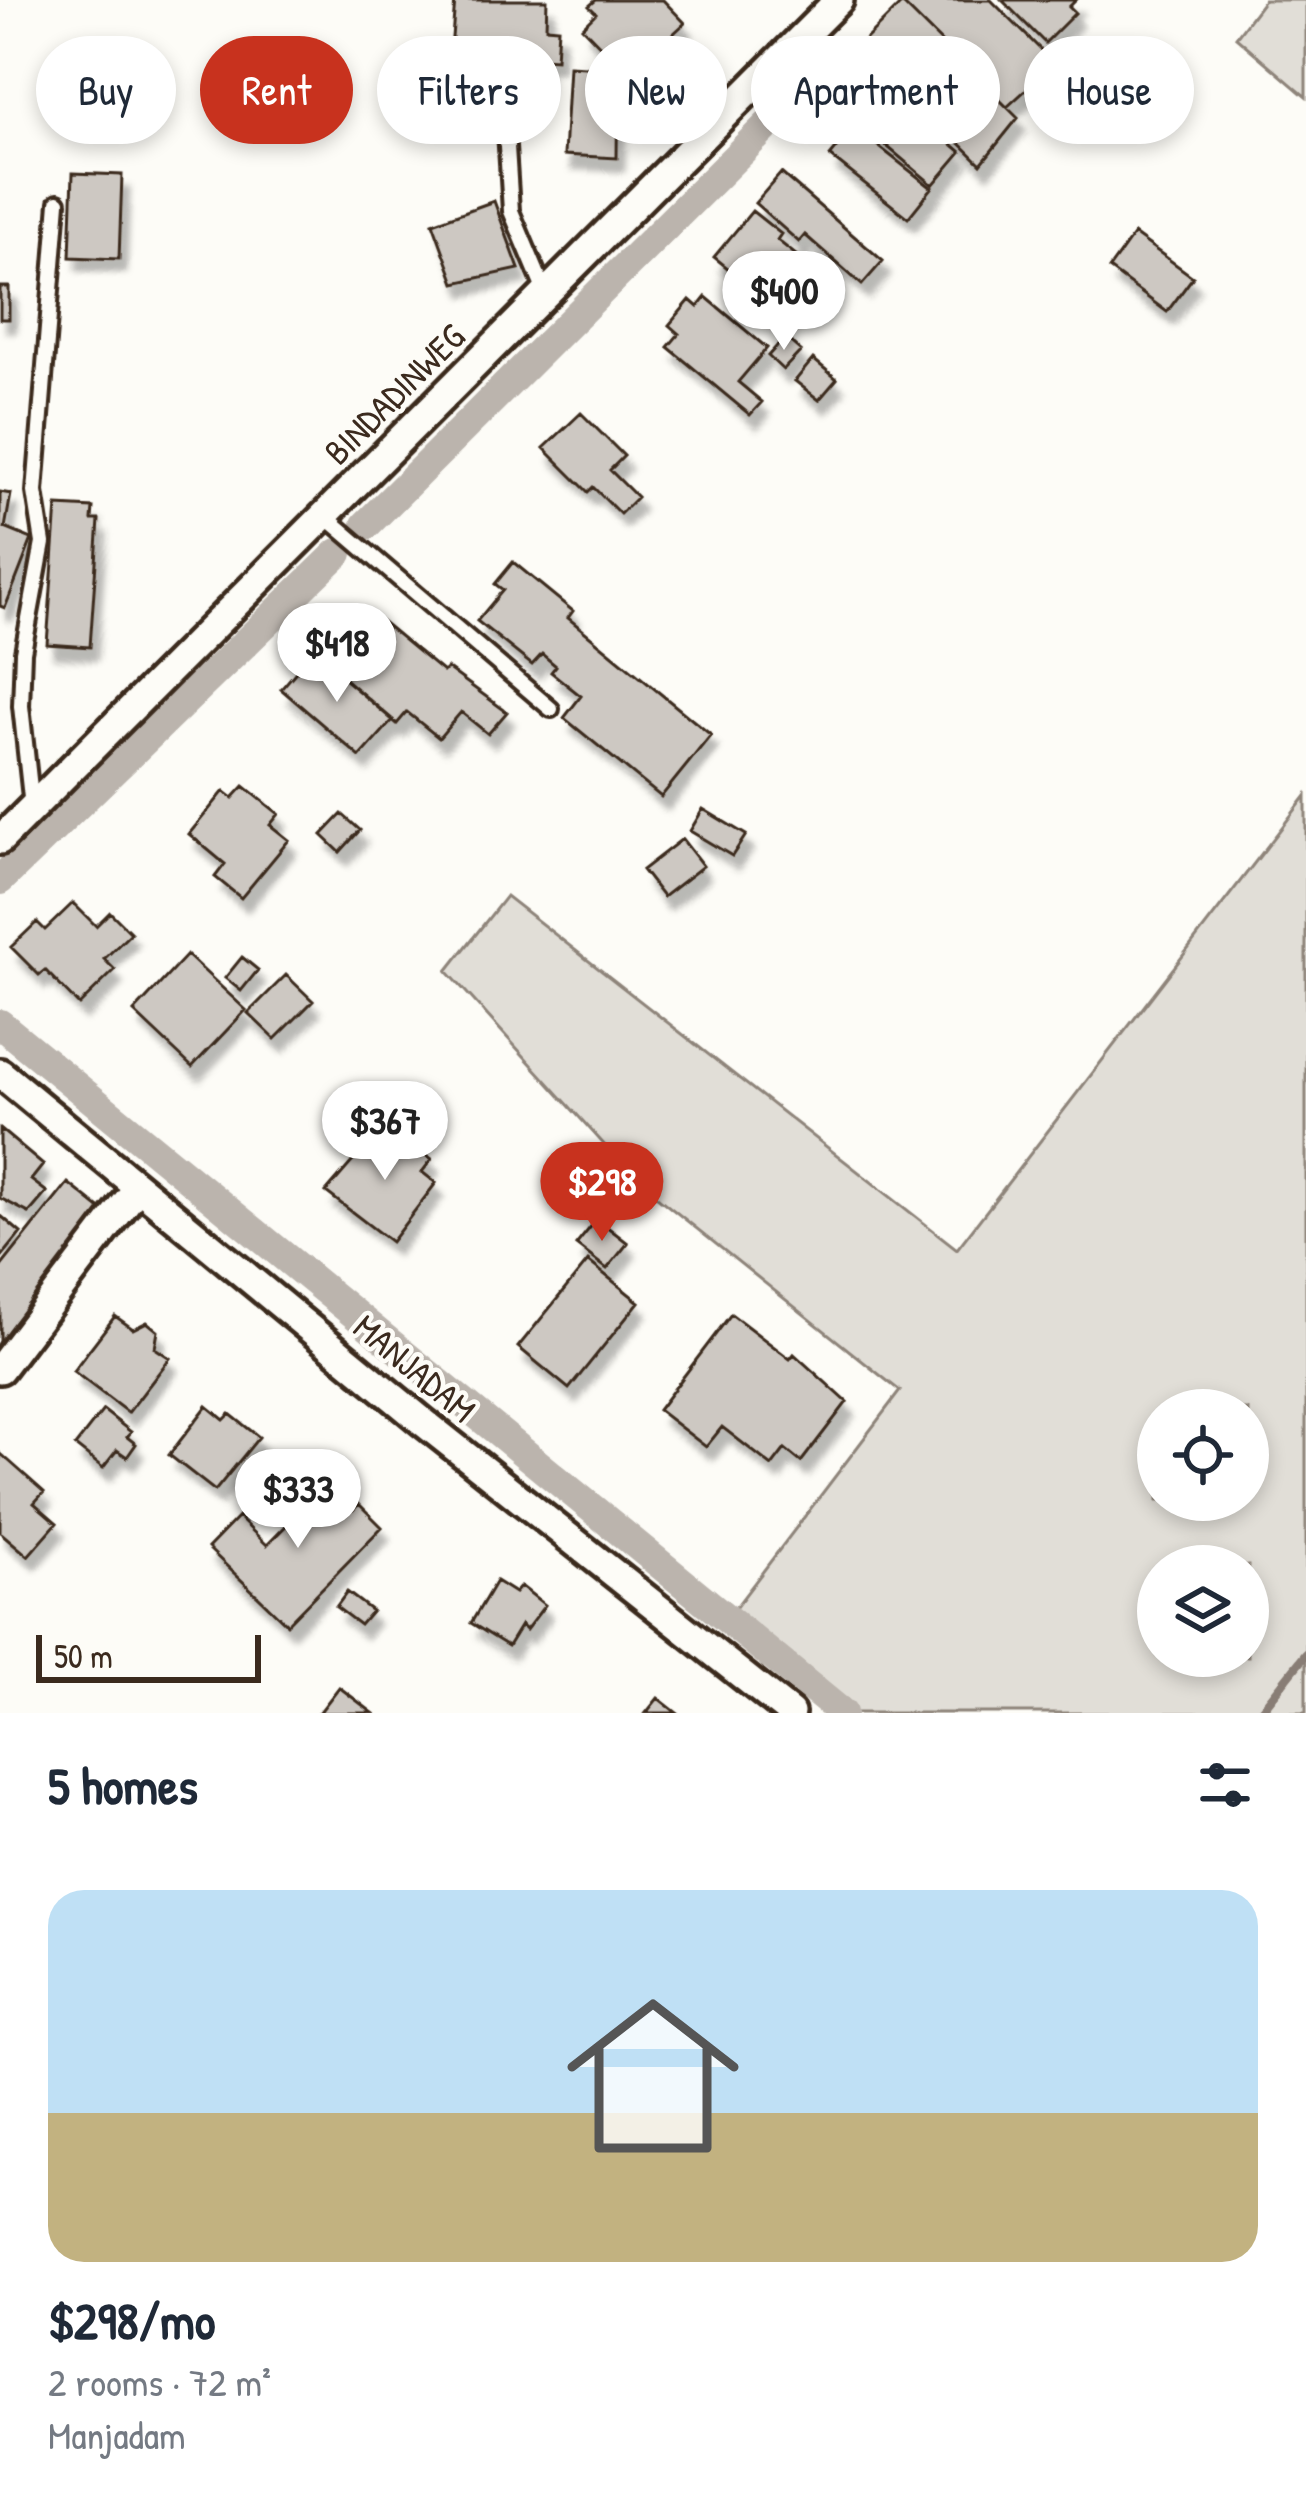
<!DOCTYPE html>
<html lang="en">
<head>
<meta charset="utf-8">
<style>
	:root { --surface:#fff; --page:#f2f2f3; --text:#1f2937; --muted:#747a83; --line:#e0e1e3; --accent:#c8321e }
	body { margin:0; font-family:"Patrick Hand",sans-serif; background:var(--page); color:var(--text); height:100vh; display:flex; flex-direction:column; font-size:45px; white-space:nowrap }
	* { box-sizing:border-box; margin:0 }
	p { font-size:39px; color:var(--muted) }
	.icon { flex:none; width:66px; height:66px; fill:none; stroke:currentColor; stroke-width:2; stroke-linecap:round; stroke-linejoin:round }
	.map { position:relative; height:1713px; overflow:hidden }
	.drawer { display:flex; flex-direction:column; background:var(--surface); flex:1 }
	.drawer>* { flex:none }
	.banner { position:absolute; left:36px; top:36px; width:1236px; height:108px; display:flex; gap:24px }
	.buttons { position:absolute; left:1137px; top:1389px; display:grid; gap:24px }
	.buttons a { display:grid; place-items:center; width:132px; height:132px; border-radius:50%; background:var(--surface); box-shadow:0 6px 18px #0003; font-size:60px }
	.scale { position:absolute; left:36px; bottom:30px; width:225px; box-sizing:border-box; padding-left:12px; border:6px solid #3b2a1e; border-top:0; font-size:33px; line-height:42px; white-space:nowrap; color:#3b2a1e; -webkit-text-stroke:9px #fdfcf7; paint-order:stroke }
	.price { position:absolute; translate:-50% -102px; padding:0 27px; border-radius:42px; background:#fff; color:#222; font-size:39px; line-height:78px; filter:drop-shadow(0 3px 6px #0008) }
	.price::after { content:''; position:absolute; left:50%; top:72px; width:36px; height:27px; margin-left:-18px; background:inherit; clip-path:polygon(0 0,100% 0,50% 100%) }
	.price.current { background:var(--accent); color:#fff }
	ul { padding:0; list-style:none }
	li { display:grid; align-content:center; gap:24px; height:636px; padding:0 48px }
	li+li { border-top:3px solid var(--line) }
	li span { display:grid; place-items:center; height:372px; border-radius:36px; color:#555 }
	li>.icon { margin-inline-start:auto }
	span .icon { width:216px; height:216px; fill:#fffc; stroke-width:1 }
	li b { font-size:51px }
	h2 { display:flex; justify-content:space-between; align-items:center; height:144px; padding:0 48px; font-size:51px }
	.pill { padding:0 42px; border-radius:54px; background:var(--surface); box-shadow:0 6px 18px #0003; font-size:42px; line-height:108px }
	.pill.current { background:var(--accent); color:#fff }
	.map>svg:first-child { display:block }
</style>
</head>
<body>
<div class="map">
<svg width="1306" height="1713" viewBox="0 0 1306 1713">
	<defs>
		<filter id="shadow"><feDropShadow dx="7" dy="13" stdDeviation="3" flood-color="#0004"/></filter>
	</defs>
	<rect width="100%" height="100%" fill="#fdfcf7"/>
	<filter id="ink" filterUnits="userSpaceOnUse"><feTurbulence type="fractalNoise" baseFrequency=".00833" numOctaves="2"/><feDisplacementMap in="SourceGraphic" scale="24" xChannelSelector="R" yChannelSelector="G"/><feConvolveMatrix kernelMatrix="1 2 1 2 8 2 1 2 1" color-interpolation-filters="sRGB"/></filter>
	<g filter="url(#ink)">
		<path fill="#e1ded7" stroke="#8e847a" stroke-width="3" fill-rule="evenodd" d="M 1264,0 L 1306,0 L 1306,97 L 1236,37 Z
			M 1306,796 L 1306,1713 L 842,1713 L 726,1620 L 900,1391 L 637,1181 L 447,971 L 506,896 L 957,1249 ZM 1248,1410 L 1248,1500 L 1158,1500 L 1158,1410 ZM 1248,1566 L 1248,1656 L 1158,1656 L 1158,1566 Z"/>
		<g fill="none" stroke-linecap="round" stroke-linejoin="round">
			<path stroke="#887d74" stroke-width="9" d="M 1259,1713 L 1306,1654"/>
			<path stroke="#bbb4ad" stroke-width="30" d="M 366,525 L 796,97
				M 0,880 L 338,553
				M 0,1024 L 842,1713"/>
		</g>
		<path fill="#cdc8c2" stroke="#3b2a1e" stroke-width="3" filter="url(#shadow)" d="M 455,0 L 547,0 L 546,27 L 558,28 L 556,59 L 543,58 L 542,82 L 449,75 Z
			M 596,0 L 663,0 L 685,23 L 672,35 L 679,42 L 649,71 L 627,48 L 614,60 L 582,27 L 596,13 L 589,6 Z
			M 899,0 L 991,0 L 1045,54 L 1036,62 L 1059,86 L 1039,103 L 1027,89 L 1007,107 Z
			M 1002,0 L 1076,0 L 1069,7 L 1075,13 L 1045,43 Z
			M 902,3 L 1018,118 L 981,164 L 860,45 Z
			M 569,66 L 618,69 L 617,158 L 564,155 Z
			M 886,88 L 961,152 L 933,185 L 858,122 Z
			M 854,127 L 932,188 L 908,218 L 830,156 Z
			M 73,173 L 122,175 L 119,259 L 70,257 Z
			M 781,173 L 883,261 L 862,285 L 805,235 L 799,242 L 755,203 Z
			M 494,201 L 519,269 L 455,283 L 433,223 Z
			M 752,211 L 781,234 L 777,240 L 831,283 L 805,315 L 757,277 L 750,286 L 714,257 Z
			M 1134,234 L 1193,277 L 1167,312 L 1109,269 Z
			M 0,287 L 9,287 L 9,319 L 0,319 Z
			M 706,297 L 767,348 L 738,382 L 762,402 L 750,415 L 668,347 L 679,334 L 669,325 L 690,300 L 698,307 Z
			M 785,337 L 801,351 L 783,370 L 768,356 Z
			M 813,359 L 837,379 L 819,400 L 795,381 Z
			M 581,413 L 624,456 L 610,470 L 637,497 L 620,514 L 593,487 L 588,492 L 544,448 Z
			M 0,492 L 11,494 L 5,528 L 32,539 L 5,608 L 0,606 Z
			M 57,506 L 93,508 L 92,520 L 99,520 L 90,647 L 47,644 Z
			M 513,562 L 573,611 L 568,618 L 711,735 L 661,797 L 564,718 L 581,696 L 551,672 L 556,666 L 542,654 L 532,665 L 477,621 L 503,590 L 495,584 Z
			M 374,615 L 443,672 L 447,668 L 507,712 L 488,734 L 461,712 L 439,738 L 407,712 L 397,724 L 330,667 L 342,653 L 335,648 L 356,624 L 362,629 Z
			M 313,652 L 393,720 L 360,757 L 281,689 Z
			M 244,786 L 279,814 L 270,825 L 289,840 L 241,898 L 215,877 L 225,864 L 189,834 L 224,791 L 233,798 Z
			M 703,809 L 746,835 L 732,856 L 690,831 Z
			M 342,814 L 360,830 L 340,852 L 322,835 Z
			M 682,839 L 703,866 L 663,897 L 642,870 Z
			M 73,903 L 96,926 L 110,912 L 131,933 L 104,959 L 115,970 L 79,1005 L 45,970 L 39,975 L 11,947 L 37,922 L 45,930 Z
			M 187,955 L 246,1010 L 192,1067 L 134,1012 Z
			M 242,957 L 258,970 L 241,991 L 225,978 Z
			M 286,975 L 313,1001 L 275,1039 L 248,1013 Z
			M 385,1124 L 432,1159 L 422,1172 L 436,1183 L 391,1242 L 326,1192 Z
			M 0,1129 L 43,1165 L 31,1180 L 47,1192 L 29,1213 L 0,1198 Z
			M 68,1183 L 108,1215 L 0,1348 L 0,1268 Z
			M 0,1215 L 21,1233 L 0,1259 Z
			M 597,1219 L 628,1243 L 607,1269 L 576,1245 Z
			M 588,1261 L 639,1302 L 569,1389 L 518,1347 Z
			M 731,1314 L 790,1359 L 794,1354 L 847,1402 L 801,1462 L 785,1449 L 772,1466 L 722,1427 L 706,1447 L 658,1410 Z
			M 115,1316 L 133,1329 L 147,1322 L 158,1331 L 155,1348 L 170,1358 L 128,1413 L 73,1371 Z
			M 207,1406 L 224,1420 L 230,1414 L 259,1437 L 215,1491 L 169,1455 Z
			M 103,1410 L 131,1432 L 127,1437 L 136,1444 L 127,1457 L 117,1450 L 103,1468 L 75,1446 Z
			M 0,1453 L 44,1492 L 34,1503 L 57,1523 L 28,1556 L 0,1532 Z
			M 333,1478 L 347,1492 L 341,1498 L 353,1510 L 359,1504 L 382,1527 L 287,1624 L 208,1548 L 238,1517 L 267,1545 Z
			M 496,1581 L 515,1593 L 521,1586 L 545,1605 L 526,1630 L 521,1625 L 508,1646 L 471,1623 Z
			M 347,1592 L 372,1611 L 360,1625 L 336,1607 Z
			M 339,1687 L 373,1713 L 319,1713 Z
			M 658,1698 L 677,1713 L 646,1713 Z"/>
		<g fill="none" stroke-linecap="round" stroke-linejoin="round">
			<defs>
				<path id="service" d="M 677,60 L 693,113 L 711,132
					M 505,115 L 511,211 L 545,292
					M 324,515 L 551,709
					M 32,807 L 21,706 L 23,652 L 43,543 L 35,492 L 58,202"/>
				<path id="minor" d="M 0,840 L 839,0
					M 0,1073 L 422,1421 L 790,1713
					M 0,1369 L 138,1187"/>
			</defs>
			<use href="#service" stroke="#3b2a1e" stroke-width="22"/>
			<use href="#minor" stroke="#3b2a1e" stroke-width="36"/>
			<use href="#service" stroke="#fdfcf7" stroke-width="14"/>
			<use href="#minor" stroke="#fdfcf7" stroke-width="27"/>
		</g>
	</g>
	<g text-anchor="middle" stroke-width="9" stroke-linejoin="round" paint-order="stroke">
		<g font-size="36" fill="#3b2a1e" stroke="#fdfcf7">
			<text transform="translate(394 394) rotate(-45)" y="13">BINDADINWEG</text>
			<text transform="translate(415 1368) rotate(40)" y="13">MANJADAM</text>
		</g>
	</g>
</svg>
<div class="buttons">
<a><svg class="icon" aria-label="locate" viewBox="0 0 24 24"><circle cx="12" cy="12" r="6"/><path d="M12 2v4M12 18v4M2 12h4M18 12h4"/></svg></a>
<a><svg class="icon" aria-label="layers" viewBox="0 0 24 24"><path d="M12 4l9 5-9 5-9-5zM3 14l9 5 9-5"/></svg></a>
</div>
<div class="scale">50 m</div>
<b class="price" style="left:784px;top:353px">$400</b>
<b class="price" style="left:337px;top:705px">$418</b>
<b class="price" style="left:385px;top:1183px">$367</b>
<b class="price current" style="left:602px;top:1244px">$298</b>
<b class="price" style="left:298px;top:1551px">$333</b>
<div class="banner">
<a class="pill">Buy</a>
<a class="pill current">Rent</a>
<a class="pill">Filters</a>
<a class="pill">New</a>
<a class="pill">Apartment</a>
<a class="pill">House</a>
</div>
</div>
<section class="drawer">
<h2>5 homes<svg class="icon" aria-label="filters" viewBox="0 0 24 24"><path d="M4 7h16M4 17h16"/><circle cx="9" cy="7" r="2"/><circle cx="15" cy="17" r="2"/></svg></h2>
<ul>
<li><span style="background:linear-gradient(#bfe0f5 60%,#c2b280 0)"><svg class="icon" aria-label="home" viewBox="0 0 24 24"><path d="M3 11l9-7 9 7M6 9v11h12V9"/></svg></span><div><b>$298/mo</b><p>2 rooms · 72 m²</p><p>Manjadam</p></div></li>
</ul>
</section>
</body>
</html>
